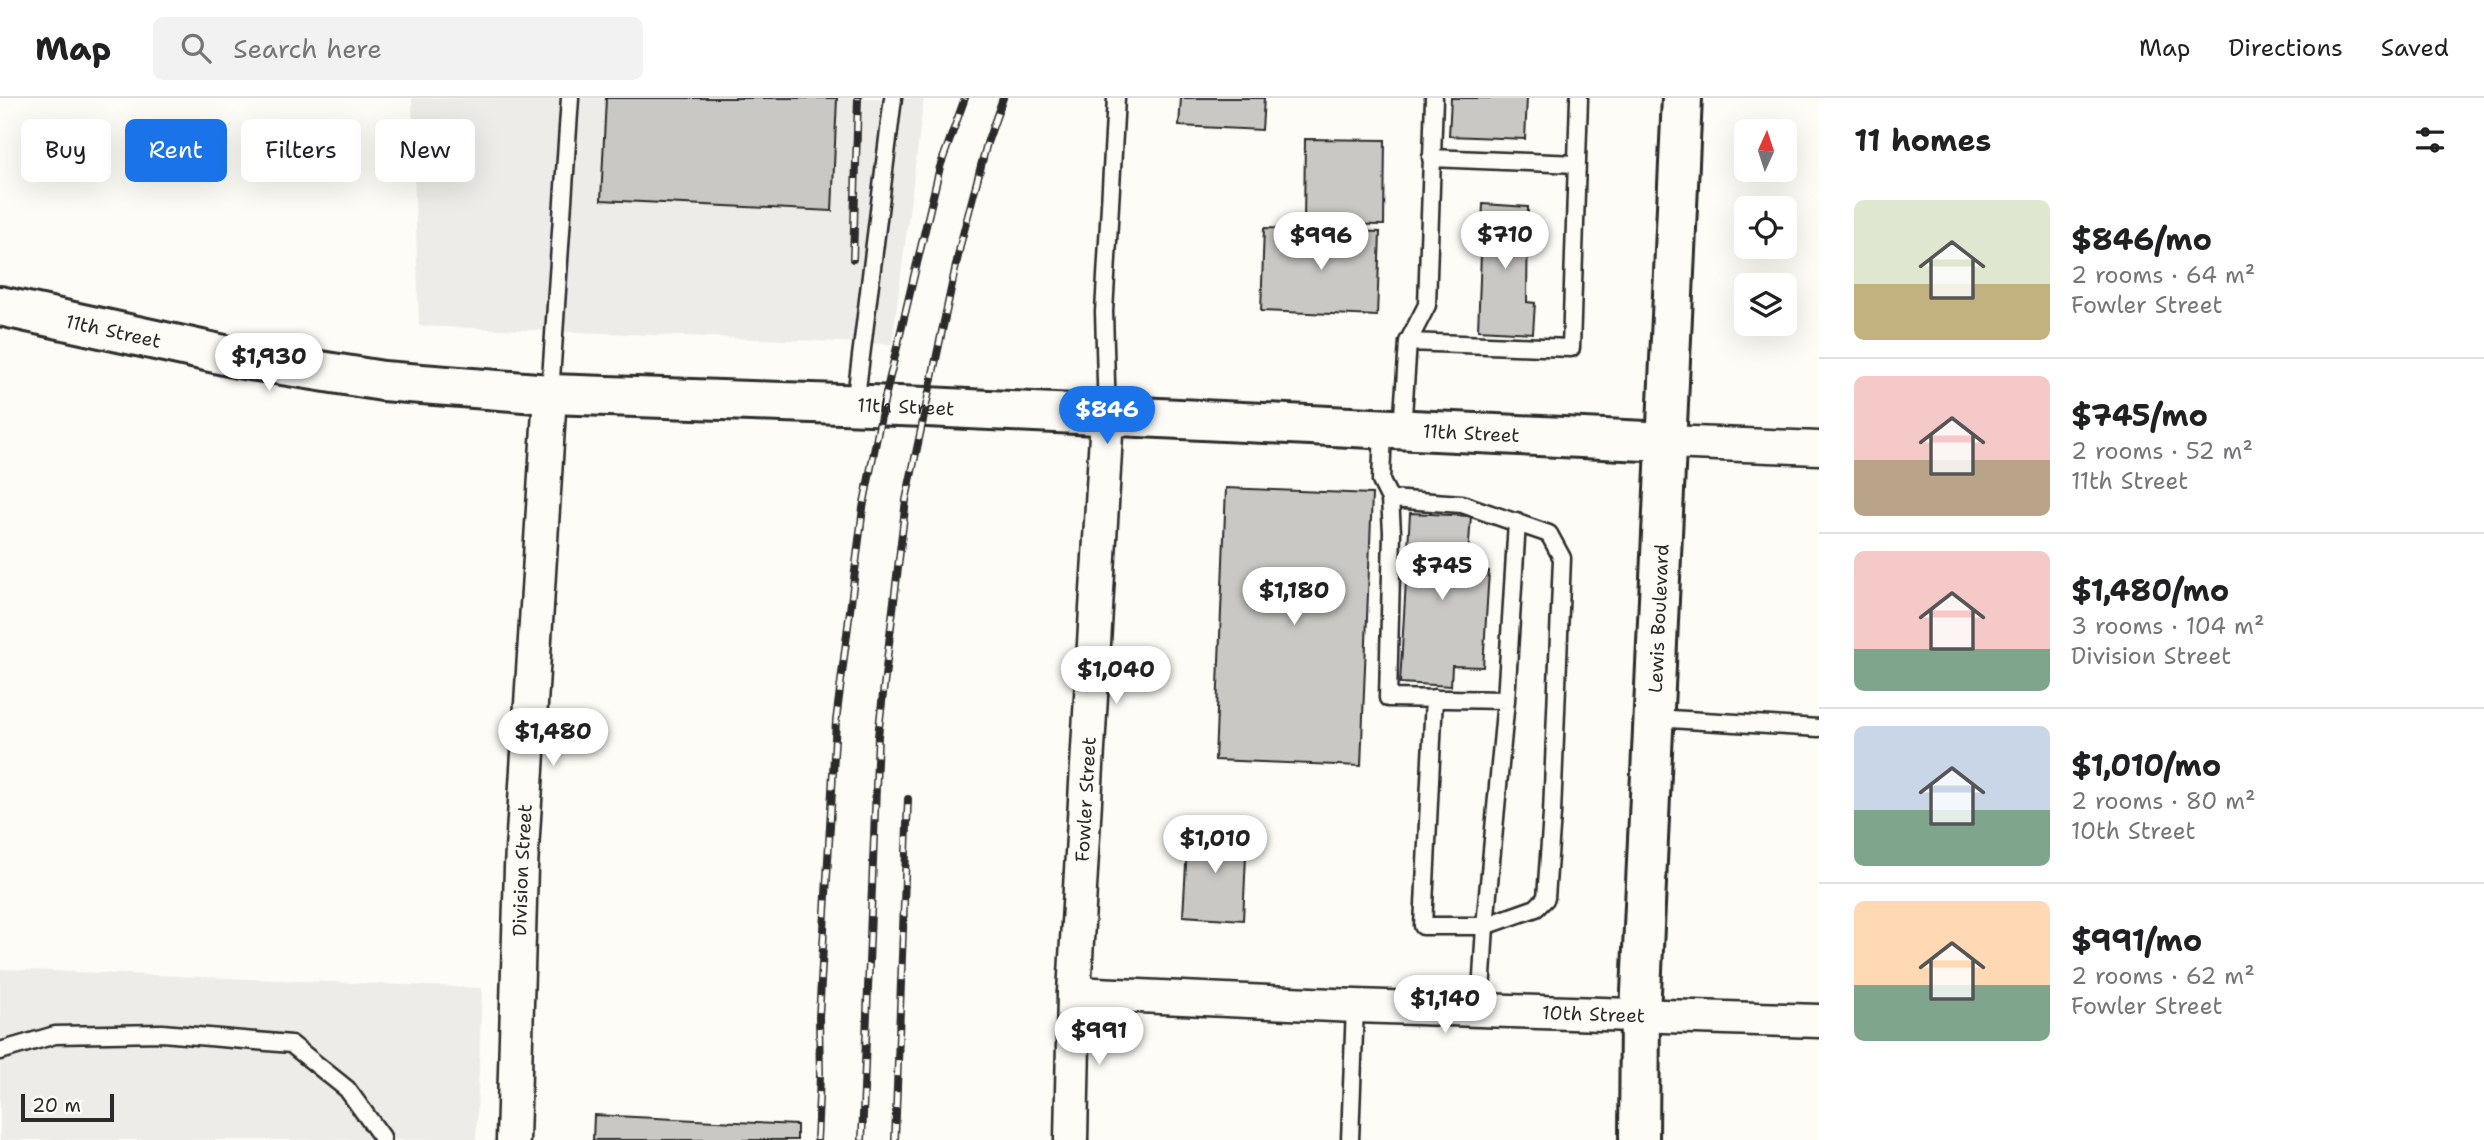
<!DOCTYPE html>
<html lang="en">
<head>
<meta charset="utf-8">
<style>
	:root { --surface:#fff; --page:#f2f2f2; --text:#202124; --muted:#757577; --line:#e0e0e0; --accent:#1a73e8 }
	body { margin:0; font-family:"Shantell Sans",sans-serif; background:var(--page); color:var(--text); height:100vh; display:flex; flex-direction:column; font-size:26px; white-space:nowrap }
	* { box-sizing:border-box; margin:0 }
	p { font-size:23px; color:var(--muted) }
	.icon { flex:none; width:38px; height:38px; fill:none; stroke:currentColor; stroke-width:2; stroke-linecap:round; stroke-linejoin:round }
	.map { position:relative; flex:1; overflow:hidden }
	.panel { display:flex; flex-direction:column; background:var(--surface); width:665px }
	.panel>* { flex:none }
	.banner { position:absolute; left:21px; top:21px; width:665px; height:63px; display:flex; gap:14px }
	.needle { width:46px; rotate:3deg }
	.tools { position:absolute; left:1734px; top:21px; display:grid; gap:14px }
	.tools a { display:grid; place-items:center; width:63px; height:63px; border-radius:10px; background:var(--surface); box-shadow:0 7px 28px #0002; font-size:35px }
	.scale { position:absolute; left:21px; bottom:18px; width:93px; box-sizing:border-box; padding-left:7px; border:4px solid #2b2b2b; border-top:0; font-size:19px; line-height:24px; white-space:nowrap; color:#2b2b2b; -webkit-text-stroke:5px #fdfcf7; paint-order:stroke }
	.price { position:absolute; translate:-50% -60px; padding:0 16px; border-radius:24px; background:#fff; color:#222; font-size:23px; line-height:46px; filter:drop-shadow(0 2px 4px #0008) }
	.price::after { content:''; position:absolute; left:50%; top:42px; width:21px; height:16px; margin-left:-10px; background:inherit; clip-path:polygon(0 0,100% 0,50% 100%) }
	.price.current { background:var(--accent); color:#fff }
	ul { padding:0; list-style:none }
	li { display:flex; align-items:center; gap:21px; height:175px; padding:0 35px }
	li+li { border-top:2px solid var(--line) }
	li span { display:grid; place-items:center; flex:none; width:196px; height:140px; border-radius:10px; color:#555 }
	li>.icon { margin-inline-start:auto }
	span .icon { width:84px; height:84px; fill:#fffc; stroke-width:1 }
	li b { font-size:30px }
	h2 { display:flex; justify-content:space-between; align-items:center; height:84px; padding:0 35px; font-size:30px }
	.chip { padding:0 24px; border-radius:10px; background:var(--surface); box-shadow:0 7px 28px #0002; font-size:24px; line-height:63px }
	.chip.current { background:var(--accent); color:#fff }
	header { display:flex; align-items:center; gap:42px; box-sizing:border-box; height:98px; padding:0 35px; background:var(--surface); border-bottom:2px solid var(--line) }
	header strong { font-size:33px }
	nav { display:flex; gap:38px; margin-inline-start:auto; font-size:24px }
	.search { width:490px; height:63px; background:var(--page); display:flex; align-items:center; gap:18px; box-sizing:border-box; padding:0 24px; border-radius:10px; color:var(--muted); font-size:26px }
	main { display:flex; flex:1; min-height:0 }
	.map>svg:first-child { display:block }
</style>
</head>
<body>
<header>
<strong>Map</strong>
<div class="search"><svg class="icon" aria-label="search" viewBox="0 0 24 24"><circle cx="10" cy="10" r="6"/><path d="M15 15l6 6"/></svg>Search here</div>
<nav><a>Map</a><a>Directions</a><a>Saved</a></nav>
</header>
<main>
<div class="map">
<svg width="1819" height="1042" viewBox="0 0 1819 1042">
	<rect width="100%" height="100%" fill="#fdfcf7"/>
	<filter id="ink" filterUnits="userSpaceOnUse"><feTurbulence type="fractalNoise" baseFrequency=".0143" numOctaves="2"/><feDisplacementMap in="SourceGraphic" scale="14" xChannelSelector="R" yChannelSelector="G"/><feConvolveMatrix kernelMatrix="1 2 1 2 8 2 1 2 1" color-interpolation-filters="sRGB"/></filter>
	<g filter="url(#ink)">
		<path fill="#edece8" d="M 412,0 L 924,0 L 892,246 L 419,228 Z
			M 0,871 L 482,890 L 476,1042 L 0,1042 Z"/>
		<path fill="#c9c8c4" stroke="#2b2b2b" stroke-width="2" d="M 606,0 L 837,0 L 832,113 L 601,102 Z
			M 1181,0 L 1264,0 L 1262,32 L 1179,28 Z
			M 1451,0 L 1527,0 L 1525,41 L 1449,38 Z
			M 1305,41 L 1385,42 L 1384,127 L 1304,126 Z
			M 1483,106 L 1528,109 L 1527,204 L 1535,205 L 1533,235 L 1478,232 Z
			M 1264,130 L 1380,134 L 1377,218 L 1261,213 Z
			M 1226,390 L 1372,396 L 1361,668 L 1215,662 Z
			M 1410,415 L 1471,418 L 1467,472 L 1489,473 L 1483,569 L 1452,568 L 1451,588 L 1400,585 Z
			M 1188,733 L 1247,736 L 1243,822 L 1183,818 Z
			M 594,1017 L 797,1027 L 797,1042 L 593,1042 Z"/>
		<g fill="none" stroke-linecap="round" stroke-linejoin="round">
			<defs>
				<path id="lane" d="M 1434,0 L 1427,207 L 1408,244 L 1571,250 L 1579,0
					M 1431,60 L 1577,66
					M 550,296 L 570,0
					M 855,307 L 893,0
					M 1107,319 L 1104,214 L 1116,0
					M 1383,331 L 1381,383 L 1390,401 L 1392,434 L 1388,600 L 1506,602 L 1485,828 L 1480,912
					M 1402,332 L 1408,244
					M 1390,401 L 1462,406 L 1549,436 L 1562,460 L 1552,716 L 1546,800 L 1536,810 L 1485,828 L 1423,828 L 1434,600
					M 1506,602 L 1517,424
					M 1653,620 L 1819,630
					M 0,953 L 55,937 L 162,935 L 291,946 L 347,991 L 382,1039 L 382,1042
					M 1350,1042 L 1355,908"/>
				<g id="street">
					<path d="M 1667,344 L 1819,350"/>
					<path id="s1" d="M 1074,895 L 1355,908 L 1819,923"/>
					<path id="s2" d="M 513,1042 L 521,769 L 550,296"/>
					<path id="s3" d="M 1071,1042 L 1074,895 L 1107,319"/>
				</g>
				<g id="secondary">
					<path id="s4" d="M 0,208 L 238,260 L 383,283 L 550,296 L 927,309 L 1667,344"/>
				</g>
				<g id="primary">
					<path id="s5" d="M 1639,1042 L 1640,916 L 1682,0"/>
				</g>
			</defs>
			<use href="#lane" stroke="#2b2b2b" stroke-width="21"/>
			<use href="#street" stroke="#2b2b2b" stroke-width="37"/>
			<use href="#secondary" stroke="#2b2b2b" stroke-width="44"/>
			<use href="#primary" stroke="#2b2b2b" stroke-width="44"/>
			<use href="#lane" stroke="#fdfcf7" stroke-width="16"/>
			<use href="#street" stroke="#fdfcf7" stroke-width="32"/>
			<use href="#secondary" stroke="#fdfcf7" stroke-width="38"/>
			<use href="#primary" stroke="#fdfcf7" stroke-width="38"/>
			<defs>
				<path id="rail" d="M 853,161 L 858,0
					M 817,1042 L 820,978 L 819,919 L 836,623 L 863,410 L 883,308 L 940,69 L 965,0
					M 862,1042 L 878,638 L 906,402 L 961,144 L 987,45 L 1003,0
					M 895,1042 L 908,701"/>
			</defs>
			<use href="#rail" stroke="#2b2b2b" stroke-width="8"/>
			<use href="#rail" stroke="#fdfcf7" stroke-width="5" stroke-dasharray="16" stroke-linecap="butt"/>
		</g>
	</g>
	<g text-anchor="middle" stroke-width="6" stroke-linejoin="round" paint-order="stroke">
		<g font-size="19" fill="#2b2b2b" stroke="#fdfcf7">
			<text dy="7" stroke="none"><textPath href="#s4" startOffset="116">11th Street</textPath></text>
			<text dy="7" stroke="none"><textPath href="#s4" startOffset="914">11th Street</textPath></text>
			<text dy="7" stroke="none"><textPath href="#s4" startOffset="1480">11th Street</textPath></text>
			<text dy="7" stroke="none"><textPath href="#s5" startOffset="522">Lewis Boulevard</textPath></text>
			<text dy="7" stroke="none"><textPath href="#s3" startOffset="341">Fowler Street</textPath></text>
			<text dy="7" stroke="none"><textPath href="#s2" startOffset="270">Division Street</textPath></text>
			<text dy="7" stroke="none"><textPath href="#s1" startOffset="520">10th Street</textPath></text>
		</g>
	</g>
</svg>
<div class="tools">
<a><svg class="needle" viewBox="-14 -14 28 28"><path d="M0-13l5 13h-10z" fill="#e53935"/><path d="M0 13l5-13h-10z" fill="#757577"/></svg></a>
<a><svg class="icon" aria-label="locate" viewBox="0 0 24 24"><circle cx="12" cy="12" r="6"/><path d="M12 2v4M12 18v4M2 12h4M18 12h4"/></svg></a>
<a><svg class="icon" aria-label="layers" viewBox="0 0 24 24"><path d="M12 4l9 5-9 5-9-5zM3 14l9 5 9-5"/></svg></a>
</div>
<div class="scale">20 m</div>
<b class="price" style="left:1505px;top:173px">$710</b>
<b class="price" style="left:1321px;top:174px">$996</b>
<b class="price" style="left:269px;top:295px">$1,930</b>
<b class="price current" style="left:1107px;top:348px">$846</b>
<b class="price" style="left:1442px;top:504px">$745</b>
<b class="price" style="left:1294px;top:529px">$1,180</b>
<b class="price" style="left:1116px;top:608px">$1,040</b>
<b class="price" style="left:553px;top:670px">$1,480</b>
<b class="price" style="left:1215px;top:777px">$1,010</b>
<b class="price" style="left:1445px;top:937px">$1,140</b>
<b class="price" style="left:1099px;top:969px">$991</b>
<div class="banner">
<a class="chip">Buy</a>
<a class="chip current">Rent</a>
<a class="chip">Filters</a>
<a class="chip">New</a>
</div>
</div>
<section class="panel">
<h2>11 homes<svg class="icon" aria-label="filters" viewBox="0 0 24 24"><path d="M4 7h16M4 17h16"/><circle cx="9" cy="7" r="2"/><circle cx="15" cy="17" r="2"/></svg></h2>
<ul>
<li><span style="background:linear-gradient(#dfe7d0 60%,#c2b280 0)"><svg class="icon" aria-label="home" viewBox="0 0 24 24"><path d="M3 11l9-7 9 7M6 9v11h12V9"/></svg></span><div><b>$846/mo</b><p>2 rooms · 64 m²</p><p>Fowler Street</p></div></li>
<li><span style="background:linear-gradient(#f6c9c9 60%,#b9a48a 0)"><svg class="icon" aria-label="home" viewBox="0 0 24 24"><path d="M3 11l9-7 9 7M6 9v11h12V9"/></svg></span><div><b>$745/mo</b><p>2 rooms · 52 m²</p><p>11th Street</p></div></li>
<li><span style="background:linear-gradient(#f6c9c9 70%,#7fa58c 0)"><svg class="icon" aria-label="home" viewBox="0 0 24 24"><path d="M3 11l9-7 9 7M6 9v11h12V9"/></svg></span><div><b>$1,480/mo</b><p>3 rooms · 104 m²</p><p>Division Street</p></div></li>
<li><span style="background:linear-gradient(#c9d6e8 60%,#7fa58c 0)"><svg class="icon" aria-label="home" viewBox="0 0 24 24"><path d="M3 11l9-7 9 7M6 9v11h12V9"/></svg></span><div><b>$1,010/mo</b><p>2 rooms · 80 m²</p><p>10th Street</p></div></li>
<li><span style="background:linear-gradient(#ffd9b3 60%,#7fa58c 0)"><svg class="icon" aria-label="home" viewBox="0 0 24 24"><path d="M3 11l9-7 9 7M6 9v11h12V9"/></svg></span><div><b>$991/mo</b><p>2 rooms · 62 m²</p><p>Fowler Street</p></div></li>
</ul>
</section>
</main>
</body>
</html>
